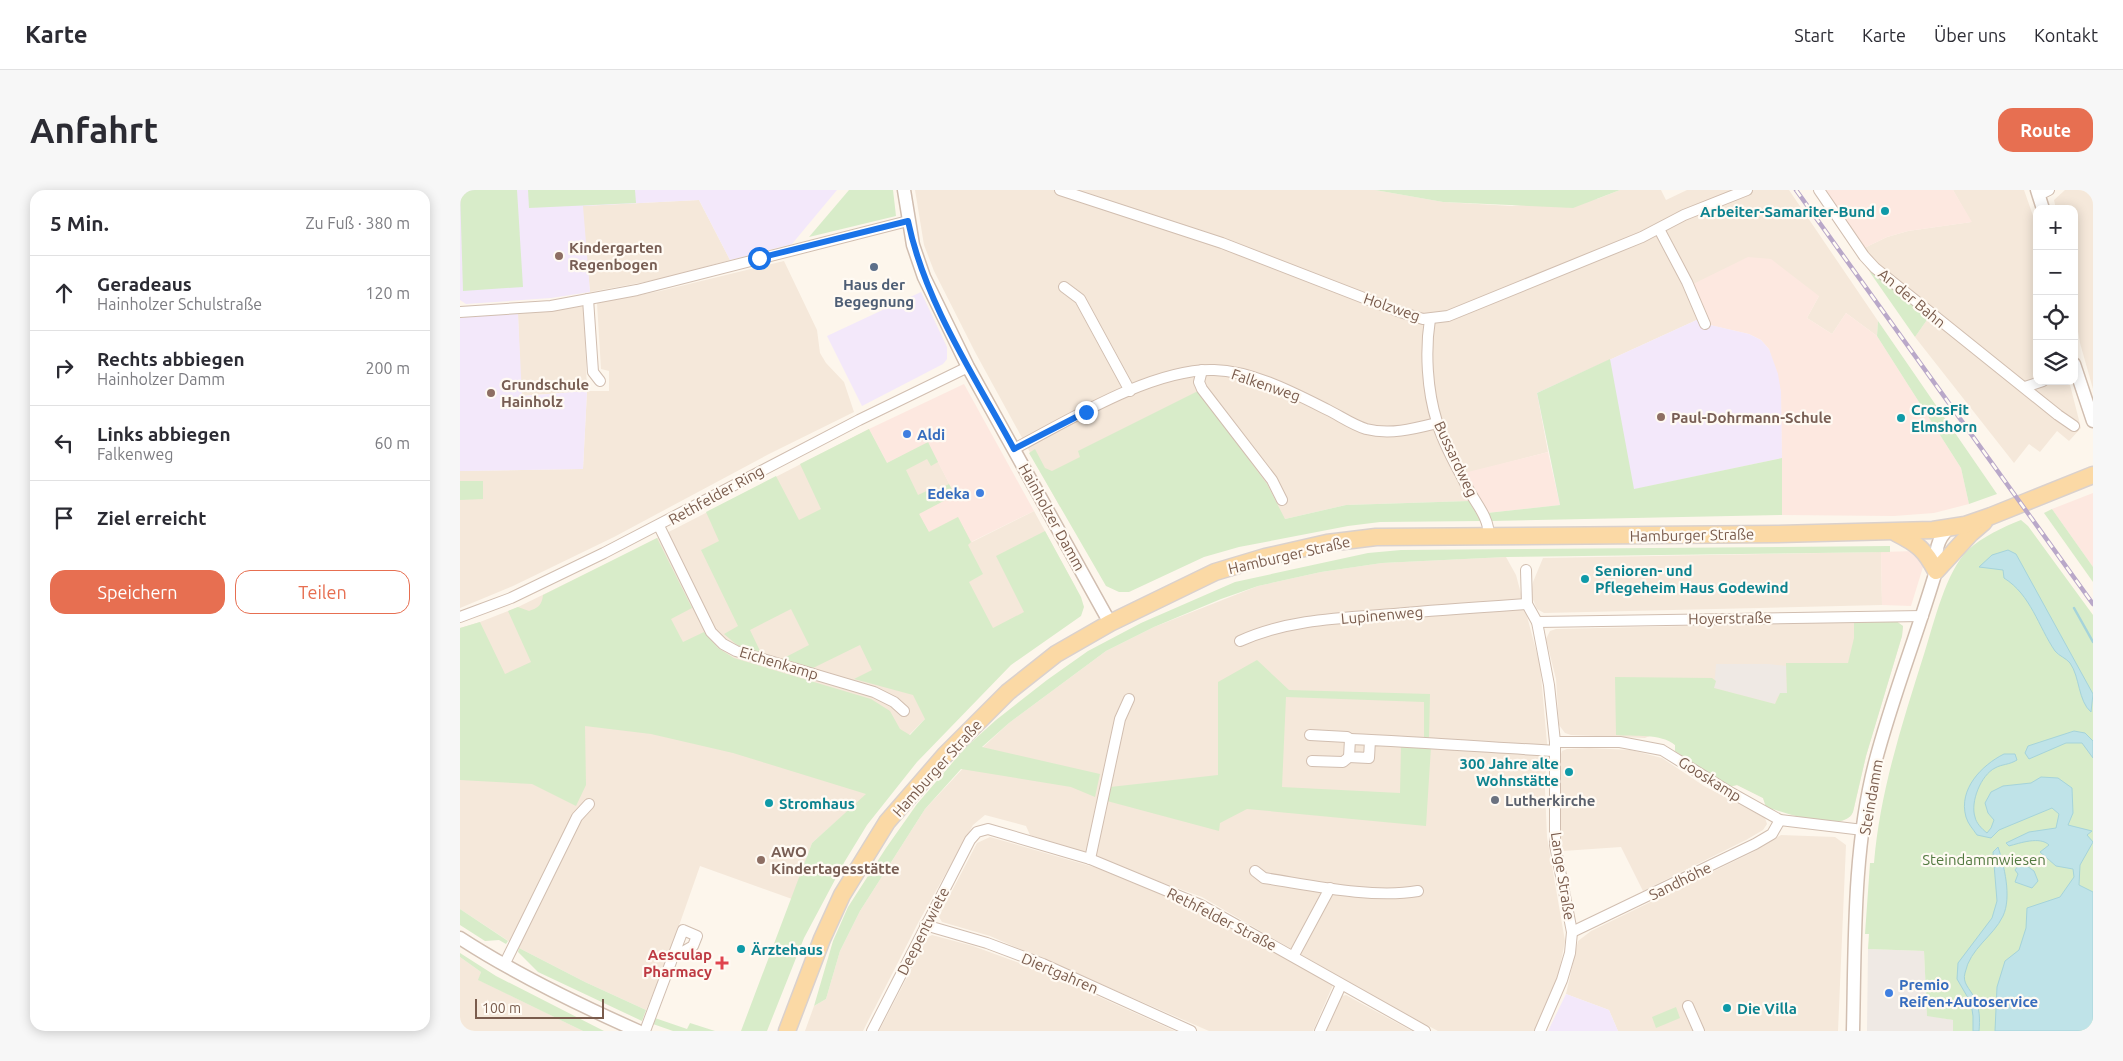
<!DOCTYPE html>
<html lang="de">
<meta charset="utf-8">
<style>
:root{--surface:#fff;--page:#f7f7f7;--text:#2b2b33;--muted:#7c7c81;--line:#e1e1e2;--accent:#e76f51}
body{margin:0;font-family:Ubuntu,sans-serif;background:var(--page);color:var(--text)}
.controls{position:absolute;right:15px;top:15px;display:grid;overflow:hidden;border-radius:10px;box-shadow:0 2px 12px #0003}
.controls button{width:45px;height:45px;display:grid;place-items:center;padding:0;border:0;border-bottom:1px solid var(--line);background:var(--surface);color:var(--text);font:25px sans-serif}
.scale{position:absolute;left:15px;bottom:12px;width:129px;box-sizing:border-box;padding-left:5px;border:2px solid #7a5c4d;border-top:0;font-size:14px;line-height:18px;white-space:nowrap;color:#7a5c4d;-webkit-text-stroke:4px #fffaf3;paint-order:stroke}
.stop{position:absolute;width:15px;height:15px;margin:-11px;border:4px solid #1a73e8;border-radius:50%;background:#fff}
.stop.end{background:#1a73e8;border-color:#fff;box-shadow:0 1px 5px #0008}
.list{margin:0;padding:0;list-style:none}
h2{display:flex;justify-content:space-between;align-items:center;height:65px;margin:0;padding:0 20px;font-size:21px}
h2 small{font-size:16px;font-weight:400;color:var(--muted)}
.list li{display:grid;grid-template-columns:32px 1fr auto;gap:15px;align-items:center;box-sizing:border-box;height:75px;padding:0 20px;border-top:1px solid var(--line)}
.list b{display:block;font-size:19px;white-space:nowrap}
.list p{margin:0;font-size:16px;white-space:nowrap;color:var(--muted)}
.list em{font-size:16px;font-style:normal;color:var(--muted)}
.actions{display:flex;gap:10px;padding:15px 20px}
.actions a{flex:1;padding:11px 0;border:1px solid var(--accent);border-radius:15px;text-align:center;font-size:18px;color:var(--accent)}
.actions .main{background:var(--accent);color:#fff}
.icon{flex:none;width:28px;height:28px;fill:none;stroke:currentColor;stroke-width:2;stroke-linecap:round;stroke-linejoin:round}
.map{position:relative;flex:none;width:1633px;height:841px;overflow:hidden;border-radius:15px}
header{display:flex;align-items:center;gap:30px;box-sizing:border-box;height:70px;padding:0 25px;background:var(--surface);border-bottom:1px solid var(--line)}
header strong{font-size:24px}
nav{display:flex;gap:28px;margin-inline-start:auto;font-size:18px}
.intro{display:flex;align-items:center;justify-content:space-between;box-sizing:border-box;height:120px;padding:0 30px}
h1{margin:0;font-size:35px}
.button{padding:12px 22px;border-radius:15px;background:var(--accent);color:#fff;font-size:18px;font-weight:700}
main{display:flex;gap:30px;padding:0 30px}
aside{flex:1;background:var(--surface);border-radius:15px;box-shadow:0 2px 12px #0003}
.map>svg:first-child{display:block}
</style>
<header>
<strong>Karte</strong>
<nav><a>Start</a><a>Karte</a><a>Über uns</a><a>Kontakt</a></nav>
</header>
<div class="intro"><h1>Anfahrt</h1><a class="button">Route</a></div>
<main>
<aside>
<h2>5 Min.<small>Zu Fuß · 380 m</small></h2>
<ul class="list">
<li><svg class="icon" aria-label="ahead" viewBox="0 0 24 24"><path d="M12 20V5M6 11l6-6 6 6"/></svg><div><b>Geradeaus</b><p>Hainholzer Schulstraße</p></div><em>120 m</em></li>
<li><svg class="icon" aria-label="right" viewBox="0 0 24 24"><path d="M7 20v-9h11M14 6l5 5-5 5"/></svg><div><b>Rechts abbiegen</b><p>Hainholzer Damm</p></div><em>200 m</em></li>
<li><svg class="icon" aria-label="left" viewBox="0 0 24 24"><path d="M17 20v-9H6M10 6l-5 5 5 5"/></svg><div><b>Links abbiegen</b><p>Falkenweg</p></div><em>60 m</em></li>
<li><svg class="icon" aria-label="arrive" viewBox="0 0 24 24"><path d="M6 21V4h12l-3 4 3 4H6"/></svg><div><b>Ziel erreicht</b></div></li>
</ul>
<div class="actions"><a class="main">Speichern</a><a>Teilen</a></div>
</aside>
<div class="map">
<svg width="1633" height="841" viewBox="0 0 1633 841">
<rect width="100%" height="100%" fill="#fdf6ec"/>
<g fill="#f5e8da">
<polygon points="455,0 915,0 983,12 1052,16 1137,9 1160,0 1201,0 1206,10 1227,0 1329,0 1418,131 1417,146 1386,123 1372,144 1347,128 1359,106 1241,128 1077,203 1088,262 997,286 1009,311 886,315 825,329 600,317 515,162 474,81 464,55"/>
<polygon points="1493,0 1564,0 1577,37 1577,191 1609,191 1621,238 1609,251 1597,241 1580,262 1569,254 1554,273 1455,147 1469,127 1409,81 1396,62 1427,47 1448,41 1511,32"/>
<polygon points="1605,0 1633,0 1633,199 1620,153 1614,118 1614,19 1596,19 1594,10"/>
<polygon points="239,10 270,70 201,89 130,102 122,16"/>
<polygon points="324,71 357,140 360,163 366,173 384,192 394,222 309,264 154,347 53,396 0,418 0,281 123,279 127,201 61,206 58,124 124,116 127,201 149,201 149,181 141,179 137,113 200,101"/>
<polygon points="409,239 427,273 468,252 495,305 512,352 574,321 616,398 479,515 449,545 407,604 352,653 332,709 240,676 203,781 186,820 125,792 59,758 0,719 0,438 20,432 58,417 160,367"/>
<polygon points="1421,362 1422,415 1084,423 1077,419 1071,405 1073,392 1083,368"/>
<polygon points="1046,367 1056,385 1080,475 1087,553 1085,599 1087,647 1105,751 1098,787 1074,841 978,841 916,808 742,707 570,645 566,636 525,625 513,635 458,733 403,841 345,841 354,816 366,809 380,761 400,721 465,619 522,558 549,533 646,461 694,437 798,396 861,382 922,373"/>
<polygon points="1436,431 1443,436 1442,446 1406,566 1393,622 1391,626 1382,631 1306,617 1303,608 1277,595 1269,597 1215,561 1215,555 1210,550 1192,545 1185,548 1111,545 1105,543 1099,535 1096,489 1086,449 1090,441 1096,439"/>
<polygon points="1129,558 1171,560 1202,568 1244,596 1305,628 1307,634 1303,640 1286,650 1183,701 1161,657 1103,661 1100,644 1100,567 1102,561 1107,559"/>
<polygon points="1321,645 1375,647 1386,655 1378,841 1158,841 1149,820 1106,804 1118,751 1131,741 1293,662"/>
<polygon points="530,647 637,678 739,719 873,795 853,841 749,841 530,746 482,732 479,727 482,720 517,653"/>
<polygon points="472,745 513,756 584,782 715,841 419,841 468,747"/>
<polygon points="0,767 21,782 19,790 123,841 0,841"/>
<polygon points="886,805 952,841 865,841 882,806"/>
</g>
<g fill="#fde8e0">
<polygon points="1354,0 1493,0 1512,32 1448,41 1427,47 1396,62"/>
<polygon points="1288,67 1311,69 1359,106 1347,128 1372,144 1386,123 1417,146 1501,278 1509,314 1474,323 1434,326 1322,325 1321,202 1309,159 1301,150 1289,144 1245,134 1229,96"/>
<polygon points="504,194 574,321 511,352 498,327 468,342 459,323 495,305 468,253 427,273 409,239"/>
<polygon points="1088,262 1100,315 1027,323 1004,283"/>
<polygon points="1633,303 1633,377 1592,319"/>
<polygon points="1456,361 1462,367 1463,377 1451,416 1422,415 1421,362"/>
</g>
<g fill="#efe9e4">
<polygon points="1256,474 1308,474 1326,476 1327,503 1317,507 1315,514 1254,498"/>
<polygon points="1408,759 1464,761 1467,825 1493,830 1493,841 1407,841"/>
</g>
<g fill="#f3e8fa">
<polygon points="0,0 377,0 332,54 270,70 239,10 123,16 130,102 91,108 6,114 0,110"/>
<polygon points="461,102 487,157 487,169 483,174 402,216 367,146"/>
<polygon points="58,124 62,206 127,201 123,279 0,281 0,126"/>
<polygon points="1241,128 1246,134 1289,144 1301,150 1309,159 1318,184 1321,202 1322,268 1100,315 1077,203"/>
<polygon points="1106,804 1149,820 1158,841 1088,841"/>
</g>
<g fill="#d8ecc9">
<polygon points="0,0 57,0 63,97 3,101"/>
<polygon points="68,0 175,0 176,13 69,18"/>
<polygon points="389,0 433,0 436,26 349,47"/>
<polygon points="915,0 1160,0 1113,18 983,12"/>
<polygon points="1409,81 1469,127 1455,147"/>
<polygon points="1418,131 1537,304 1509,314 1501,278 1417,146"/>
<polygon points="1150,169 1174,299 1322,268 1322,325 1031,331 1027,323 1100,315 1077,203"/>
<polygon points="738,201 807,294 825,329 886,315 1009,311 1021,331 920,332 888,336 779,357 744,367 669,402 659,402 646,396 569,263 575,259 585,278 592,281 620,267 618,261"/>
<path d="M409 239 427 273 468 252 478 272 471 276 467 269 446 280 458 305 475 297 477 300 489 294 495 305 459 324 469 342 498 327 511 352 508 355 523 384 509 392 533 438 564 422 536 366 585 341 621 407 624 417 621 426 551 475 457 572 407 635 385 671 344 748 307 841H281L352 653 406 604 273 563 191 544 125 536 126 595 116 616 72 594 0 590V438L20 432 45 484 71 472 48 421 58 417 69 421C78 418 82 415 83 405L197 348 232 418 211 429 223 452 244 442 258 458 274 468 411 509 430 521 440 539 450 545 465 529 453 505 394 489 412 480 400 455 353 478 322 469 349 455 331 419 290 440 301 463 277 455 264 444 278 436 241 360 259 351 246 322 316 286 339 330 361 319 340 274Z"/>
<polygon points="0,291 23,291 23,309 0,310"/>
<polygon points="1592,319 1633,377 1633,392 1584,323"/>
<path d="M1561 330 1568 336 1633 425V841H1493V830L1467 826 1464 761 1408 759 1409 744H1405L1410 673H1414C1420 600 1443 531 1465 461 1474 433 1486 381 1508 360 1522 347 1543 337 1561 330Z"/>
<polygon points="1430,356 1430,362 1046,367 922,373 861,382 798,396 761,409 694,437 646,461 549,533 522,557 640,584 635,607 611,597 501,579 465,619 400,721 380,761 366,809 354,816 373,751 388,717 426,658 457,614 505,558 536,530 587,490 628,461 681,433 775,392 908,363 941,360"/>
<path d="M1436 431 1443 436 1442 446 1406 566 1393 622C1383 645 1323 622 1306 617L1303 608 1277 595 1269 597 1215 561V555C1201 543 1174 547 1156 545L1155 487 1252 488 1256 491 1254 498 1315 514 1320 503H1327L1326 473H1388L1394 448V432Z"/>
<polygon points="797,470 829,500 970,504 969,548 964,548 964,512 826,507 822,597 940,603 941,555 971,557 966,636 787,619 760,633 759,641 647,611 650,597 758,585 758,492"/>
<polygon points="0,719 48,751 46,754 39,750 25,751 0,735"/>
<polygon points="59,758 125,792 186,820 182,831 78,782 58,762"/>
<polygon points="0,763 36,786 144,841 123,841 18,790 21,782 0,767"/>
<polygon points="1216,817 1220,828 1196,838 1192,827"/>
<polygon points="195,828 227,839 230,833 255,841 213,841 193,834"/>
</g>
<g fill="#bfe3e8" stroke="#a5d3da">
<path d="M1548 360 1556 364 1633 504 1631 522C1618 511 1620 487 1610 473 1606 468 1599 466 1595 461 1578 436 1571 405 1544 388L1543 380 1519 377 1532 365Z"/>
<polygon points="1614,541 1625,543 1633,551 1633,568 1622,553 1606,553 1569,569 1565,563 1568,556"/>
<path d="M1544 564H1555L1557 570C1549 575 1542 574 1535 578 1521 585 1510 612 1515 627 1516 633 1522 639 1527 643L1531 638 1534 630 1528 623 1525 613 1531 602 1543 596 1571 593 1581 587 1598 588 1612 598 1613 623 1608 635 1632 641 1627 645 1633 652 1620 675 1619 695 1633 702V841H1535L1537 797 1545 771 1559 760 1566 738 1567 718 1600 707 1614 687 1613 679 1596 676 1580 662 1589 655C1580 646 1560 653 1549 656L1546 653 1569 642 1596 638 1599 624 1592 618 1539 640 1531 648 1517 645C1513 639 1508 634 1506 627 1498 599 1522 575 1544 564Z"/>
<path d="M1538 657C1544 675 1552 707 1543 726 1533 747 1510 758 1505 783 1502 793 1510 799 1514 807 1520 817 1520 830 1519 841H1513V826L1511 813 1497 789 1498 773 1532 728 1537 711 1533 662Z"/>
<polygon points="1561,672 1574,681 1578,691 1572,698 1555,692 1558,684 1555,680"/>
</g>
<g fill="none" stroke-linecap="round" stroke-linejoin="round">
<polyline stroke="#a5d3da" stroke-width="2.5" points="1614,418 1633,452"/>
<defs>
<g id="minor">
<polyline points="600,0 762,53 940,122 963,129 988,126 1182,47 1224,25 1287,0"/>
<polyline points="1359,0 1404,66 1415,78 1598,225 1614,236"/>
<polyline points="1579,5 1589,0"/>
<polyline points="1199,39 1227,92 1245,134"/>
<polyline points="604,97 620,109 670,201"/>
<polyline points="128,109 133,182 140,191"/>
<polyline points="0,122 91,116 177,100 448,31"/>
<path d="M970 129C965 161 967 200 977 232 983 254 996 275 1006 295 1015 313 1029 326 1029 347"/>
<polyline points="742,180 739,192 742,199 812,290 822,310"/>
<polyline points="1565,197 1583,191"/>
<path d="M554 259C609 230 693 178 754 180 793 181 834 203 868 220 880 226 893 235 906 239 930 245 953 239 977 233"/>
<polyline points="199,336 251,442 263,454 276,461 414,502 434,512 444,521"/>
<polyline points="1066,380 1067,414 1077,432 1089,495 1095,552 1095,655 1112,742 1110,763 1102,790 1080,841"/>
<polyline points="0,427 51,408 144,363 399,230 508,177"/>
<polyline points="1077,432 1463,426"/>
<path d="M780 451C828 429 882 428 934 424 978 420 1023 417 1067 414"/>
<polyline points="850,545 887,547 890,549"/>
<path d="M910 550 909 568 889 567 890 549C958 552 1027 557 1095 561"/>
<polyline points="1095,552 1160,552 1202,560 1268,601 1320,630 1403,640"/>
<polyline points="852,571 883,572 889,567"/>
<polyline points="630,669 660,529 669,509"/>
<path d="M795 681 804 688C850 695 912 709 958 701"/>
<polyline points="465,735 527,753 583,774 731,841"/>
<polyline points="1112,742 1295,654 1312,644 1320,630"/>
<polyline points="834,765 870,698"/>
<polyline points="44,775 117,627 129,614"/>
<polyline points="1228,816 1239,841"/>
<polyline points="185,841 223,740 237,746 233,756 214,767"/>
<polyline points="412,841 510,650 517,642 528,639 630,669 741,715 965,841"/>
<polyline points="860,841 881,795"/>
</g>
<g id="tertiary">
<polyline points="444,0 453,55 464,87 508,177 650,433"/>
<polyline points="1577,0 1583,19"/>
<polyline points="1614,174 1633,231"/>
<path d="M0 748C57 785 117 814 178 841"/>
<path d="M1393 841C1395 753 1393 659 1415 573 1432 508 1457 445 1476 381 1476 363 1475 351 1489 338"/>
</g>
<g id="primary">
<path d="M1436 343C1458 354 1465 360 1476 381L1510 344 1524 332"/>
<polyline points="327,841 362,749 382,705 427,632 485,565 548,502 596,464 650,433 755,382 805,367 867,353 916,347 1317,344 1473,340 1505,335 1531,326 1633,285"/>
</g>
</defs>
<use href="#minor" stroke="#d1beb0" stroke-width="12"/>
<use href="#tertiary" stroke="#d1beb0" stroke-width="15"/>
<use href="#primary" stroke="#dad1cd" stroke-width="19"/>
<use href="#minor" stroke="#fff" stroke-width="10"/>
<use href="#tertiary" stroke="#fff" stroke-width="12"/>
<use href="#primary" stroke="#fbd9a5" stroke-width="16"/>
<defs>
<polyline id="rail" points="1336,0 1633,414"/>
</defs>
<use href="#rail" stroke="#b9a8c9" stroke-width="4.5"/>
<use href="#rail" stroke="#fffaf3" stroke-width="2.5" stroke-dasharray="8" stroke-linecap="butt"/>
</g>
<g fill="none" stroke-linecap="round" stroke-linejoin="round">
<path stroke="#1a73e8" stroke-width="6" d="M299 68 448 31C465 113 515 187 554 259L626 222"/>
</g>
<g fill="#0f9aa8" stroke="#fffaf3" stroke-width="2">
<circle cx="1425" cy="21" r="5"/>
<circle cx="1441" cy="228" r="5"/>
<circle cx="1125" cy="389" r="5"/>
<circle cx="1109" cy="582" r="5"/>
<circle cx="309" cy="613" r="5"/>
<circle cx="281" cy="759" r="5"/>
<circle cx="1267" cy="818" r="5"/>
</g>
<g fill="#8d6e63" stroke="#fffaf3" stroke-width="2">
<circle cx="99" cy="66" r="5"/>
<circle cx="31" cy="203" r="5"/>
<circle cx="1201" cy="227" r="5"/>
<circle cx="301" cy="670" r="5"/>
</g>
<circle fill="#5c6f8a" stroke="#fffaf3" stroke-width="2" cx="414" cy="77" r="5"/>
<g fill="#3f7fe0" stroke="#fffaf3" stroke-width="2">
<circle cx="447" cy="244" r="5"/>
<circle cx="520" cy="303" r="5"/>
<circle cx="1429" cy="803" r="5"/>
</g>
<circle fill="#6b7280" stroke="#fffaf3" stroke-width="2" cx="1035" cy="610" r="5"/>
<path fill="#e0444e" stroke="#fffaf3" stroke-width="2" d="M259.5 765.5h5v5h5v5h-5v5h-5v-5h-5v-5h5z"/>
<g text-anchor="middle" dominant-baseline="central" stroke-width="4.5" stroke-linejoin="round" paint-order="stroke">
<g font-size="15" font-weight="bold" fill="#0d838f" stroke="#fffaf3" text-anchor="start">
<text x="1415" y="21" text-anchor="end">Arbeiter-Samariter-Bund</text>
<text x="1451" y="219">CrossFit<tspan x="1451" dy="17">Elmshorn</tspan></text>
<text x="1135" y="380">Senioren- und<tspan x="1135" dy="17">Pflegeheim Haus Godewind</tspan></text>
<text x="1099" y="573" text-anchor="end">300 Jahre alte<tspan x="1099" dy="17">Wohnstätte</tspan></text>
<text x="319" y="613">Stromhaus</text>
<text x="291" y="759">Ärztehaus</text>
<text x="1277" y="818">Die Villa</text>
</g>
<g font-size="15" font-weight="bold" fill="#785e54" stroke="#fffaf3" text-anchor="start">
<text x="109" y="57">Kindergarten<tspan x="109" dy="17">Regenbogen</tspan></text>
<text x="41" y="194">Grundschule<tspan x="41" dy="17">Hainholz</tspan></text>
<text x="1211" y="227">Paul-Dohrmann-Schule</text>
<text x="311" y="661">AWO<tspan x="311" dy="17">Kindertagesstätte</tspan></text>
</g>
<g font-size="15" font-weight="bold" fill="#4e5e75" stroke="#fffaf3">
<text x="414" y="94">Haus der<tspan x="414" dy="17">Begegnung</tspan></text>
</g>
<g font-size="15" fill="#7a5c4d" stroke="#fffaf3">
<text transform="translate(1452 108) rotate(40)">An der Bahn</text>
<text transform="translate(932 117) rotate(19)">Holzweg</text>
<text transform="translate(806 195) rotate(19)">Falkenweg</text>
<text transform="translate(996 269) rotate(65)">Bussardweg</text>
<text transform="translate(256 305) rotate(-29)">Rethfelder Ring</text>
<text transform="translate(592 327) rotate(61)">Hainholzer Damm</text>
<text transform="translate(1232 345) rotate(-1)">Hamburger Straße</text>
<text transform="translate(829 365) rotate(-13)">Hamburger Straße</text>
<text transform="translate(922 425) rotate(-5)">Lupinenweg</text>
<text transform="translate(1270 428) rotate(-1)">Hoyerstraße</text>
<text transform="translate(319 473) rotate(17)">Eichenkamp</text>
<text transform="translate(477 578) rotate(-48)">Hamburger Straße</text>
<text transform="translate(1250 589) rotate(32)">Gooskamp</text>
<text transform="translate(1411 607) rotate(-80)">Steindamm</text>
<text transform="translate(1103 686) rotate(81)">Lange Straße</text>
<text transform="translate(1220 691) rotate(-26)">Sandhöhe</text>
<text transform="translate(762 729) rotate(27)">Rethfelder Straße</text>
<text transform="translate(463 741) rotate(-63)">Deepentwiete</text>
<text transform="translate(600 783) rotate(23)">Diertgahren</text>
</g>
<g font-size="15" font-weight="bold" fill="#366cbe" stroke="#fffaf3" text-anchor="start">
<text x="457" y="244">Aldi</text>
<text x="510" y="303" text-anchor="end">Edeka</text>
<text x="1439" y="794">Premio<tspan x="1439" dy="17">Reifen+Autoservice</tspan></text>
</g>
<g font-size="15" font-weight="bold" fill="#5b616d" stroke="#fffaf3" text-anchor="start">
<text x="1045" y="610">Lutherkirche</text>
</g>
<g font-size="15" fill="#537a41" stroke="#fffaf3">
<text x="1524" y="669">Steindammwiesen</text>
</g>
<g font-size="15" font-weight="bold" fill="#be3a42" stroke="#fffaf3" text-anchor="end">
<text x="252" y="764">Aesculap<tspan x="252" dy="17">Pharmacy</tspan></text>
</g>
</g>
</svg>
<div class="controls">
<button>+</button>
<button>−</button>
<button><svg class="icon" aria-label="locate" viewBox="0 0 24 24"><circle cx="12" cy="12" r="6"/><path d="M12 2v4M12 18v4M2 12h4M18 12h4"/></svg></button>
<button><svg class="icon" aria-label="layers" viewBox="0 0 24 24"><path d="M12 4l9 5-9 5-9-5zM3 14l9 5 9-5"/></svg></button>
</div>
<div class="scale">100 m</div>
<div class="stop" style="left:299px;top:68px"></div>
<div class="stop end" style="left:626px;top:222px"></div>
</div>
</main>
